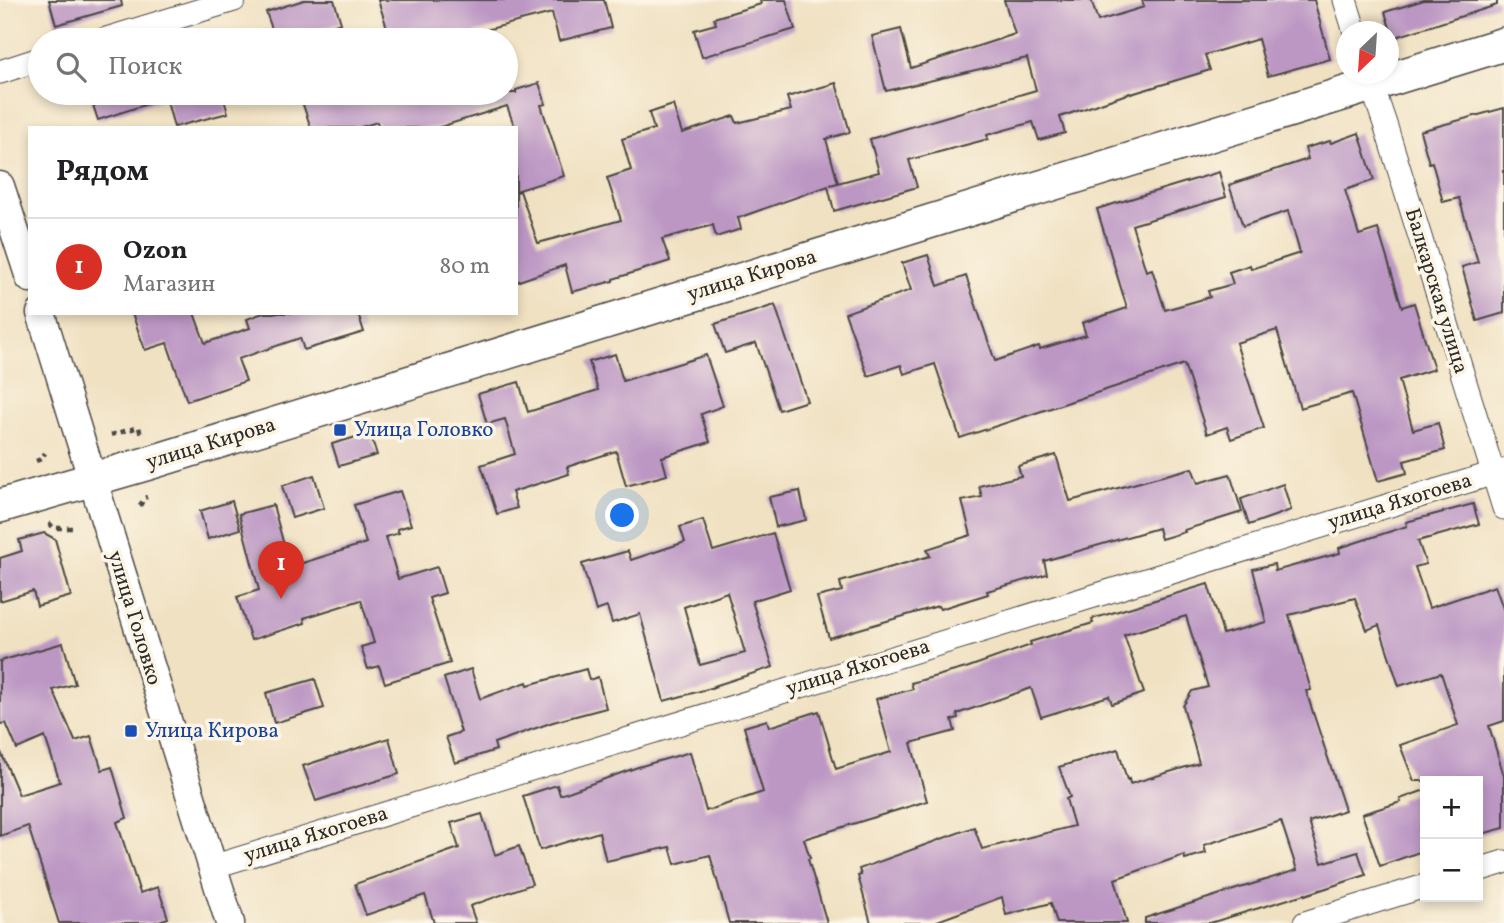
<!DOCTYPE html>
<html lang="ru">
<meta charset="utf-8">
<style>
:root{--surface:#fff;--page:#f6f6f6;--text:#202124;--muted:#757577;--line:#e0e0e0;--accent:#d93025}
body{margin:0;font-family:Vollkorn,serif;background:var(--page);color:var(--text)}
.controls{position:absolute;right:21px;bottom:21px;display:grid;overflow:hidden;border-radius:0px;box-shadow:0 4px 10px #0003}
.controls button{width:63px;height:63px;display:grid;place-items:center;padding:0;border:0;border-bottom:2px solid var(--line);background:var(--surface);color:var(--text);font:35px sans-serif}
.compass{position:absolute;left:1336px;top:21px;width:63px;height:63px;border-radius:50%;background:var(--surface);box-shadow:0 4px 10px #0003;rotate:205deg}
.you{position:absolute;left:623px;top:516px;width:24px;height:24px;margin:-18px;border:5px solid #fff;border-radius:50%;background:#1a73e8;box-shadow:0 0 0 10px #1a73e833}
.badge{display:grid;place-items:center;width:46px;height:46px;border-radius:50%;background:var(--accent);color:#fff;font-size:23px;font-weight:700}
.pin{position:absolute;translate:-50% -58px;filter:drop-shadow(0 2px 4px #0008)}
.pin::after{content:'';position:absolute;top:37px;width:24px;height:21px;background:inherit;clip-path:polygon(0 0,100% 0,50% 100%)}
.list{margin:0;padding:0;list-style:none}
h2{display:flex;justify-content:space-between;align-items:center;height:91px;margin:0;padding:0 28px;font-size:30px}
h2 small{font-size:23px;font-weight:400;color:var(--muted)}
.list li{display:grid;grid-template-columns:46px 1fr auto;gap:21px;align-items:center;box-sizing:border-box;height:98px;padding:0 28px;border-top:2px solid var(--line)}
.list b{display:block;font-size:26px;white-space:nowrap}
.list p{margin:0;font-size:23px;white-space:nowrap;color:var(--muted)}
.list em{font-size:23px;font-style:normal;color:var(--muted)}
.icon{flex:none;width:38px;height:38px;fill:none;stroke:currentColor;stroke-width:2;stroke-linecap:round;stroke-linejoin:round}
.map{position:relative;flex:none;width:1504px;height:923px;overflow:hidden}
.search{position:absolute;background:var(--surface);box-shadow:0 4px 10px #0003;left:28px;top:28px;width:490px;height:77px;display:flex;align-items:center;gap:18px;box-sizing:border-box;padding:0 24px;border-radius:38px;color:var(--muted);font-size:26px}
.panel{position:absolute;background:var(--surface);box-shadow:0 4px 10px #0003;left:28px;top:126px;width:490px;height:189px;border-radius:0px}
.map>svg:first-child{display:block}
</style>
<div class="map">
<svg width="1504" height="923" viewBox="0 0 1504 923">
<rect width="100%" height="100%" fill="#fcf5e5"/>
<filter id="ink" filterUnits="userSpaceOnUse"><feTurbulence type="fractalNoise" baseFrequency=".0143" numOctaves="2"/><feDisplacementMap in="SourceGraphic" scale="14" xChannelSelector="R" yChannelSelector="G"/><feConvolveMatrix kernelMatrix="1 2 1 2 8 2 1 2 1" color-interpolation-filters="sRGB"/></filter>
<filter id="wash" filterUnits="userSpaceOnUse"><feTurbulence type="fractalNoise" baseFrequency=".00686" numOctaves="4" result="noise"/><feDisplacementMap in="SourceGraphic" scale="28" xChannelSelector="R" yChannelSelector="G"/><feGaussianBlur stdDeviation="1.57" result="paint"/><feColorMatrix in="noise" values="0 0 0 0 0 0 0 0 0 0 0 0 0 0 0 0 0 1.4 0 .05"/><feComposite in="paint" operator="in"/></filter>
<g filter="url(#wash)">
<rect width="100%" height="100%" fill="#f0e1c2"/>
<g id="blocks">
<g fill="#bc97c4" fill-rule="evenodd">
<polygon points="49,0 121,0 122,6 56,25"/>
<polygon points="304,0 334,0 341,23 286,40 276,40 266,12"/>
<polygon points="378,0 604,0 611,28 559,41 552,13 474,33 483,40 391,40"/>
<polygon points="760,0 786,0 795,29 702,57 694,30 716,24 714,18 761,4"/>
<polygon points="1004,0 1091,0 1098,21 1144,7 1142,0 1314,0 1330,59 1268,76 1258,39 1205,55 1210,70 1131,94 1130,93 1060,117 1065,133 1039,140 1033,122 987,135 988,139 909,160 917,187 834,211 828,186 738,218 741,229 716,237 713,225 662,239 670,261 613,279 613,281 572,292 565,265 516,282 516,192 520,191 538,243 621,220 607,178 631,170 622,139 654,129 649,113 673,105 682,133 734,116 737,123 791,110 787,97 836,83 850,132 826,139 838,183 830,185 879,172 870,139 1036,90 1027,58 886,91 872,36 901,29 911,68 1015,34"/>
<polygon points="1424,0 1497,0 1497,5 1393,38 1385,12"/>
<polygon points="539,83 546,104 541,105 564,176 516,191 516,128 515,128 507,106 437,128 379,128 377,122 358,128 311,128 299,93 516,93 516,90"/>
<polygon points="89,93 222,93 228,113 174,127 166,98 98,120"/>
<polygon points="1504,108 1504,313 1477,321 1462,267 1478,262 1459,198 1443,202 1432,162 1429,163 1420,131"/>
<polygon points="1359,133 1374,180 1345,190 1359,235 1378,229 1402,307 1414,303 1434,369 1399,380 1413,430 1438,423 1445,450 1404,461 1407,473 1378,481 1352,393 1300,408 1277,330 1236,343 1264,428 1231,439 1227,427 1207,434 1184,364 960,438 935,364 904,374 901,365 868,376 845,313 911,290 902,263 928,255 938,286 966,276 995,361 1039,346 1040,349 1086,335 1082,323 1127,308 1097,209 1219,172 1226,197 1132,225 1146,271 1152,269 1165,310 1210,297 1208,291 1233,284 1229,272 1250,265 1251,269 1300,253 1288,211 1243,226 1229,185 1308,159 1305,148 1330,141 1331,143"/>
<polygon points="775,305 807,401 779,410 756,343 725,353 715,324"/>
<polygon points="132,313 194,313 205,343 250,328 247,319 263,313 358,313 364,332 304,350 300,338 238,359 246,381 187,401 167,343 145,350"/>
<polygon points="615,354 623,381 706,355 723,406 701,414 710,442 662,457 667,475 626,486 616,451 567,467 569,474 512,492 517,508 497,514 481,465 515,454 505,419 487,424 478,394 519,382 528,412 598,390 589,362"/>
<polygon points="370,433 377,455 339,466 332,444"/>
<polygon points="1056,455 1070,501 1192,468 1198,483 1230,474 1242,512 1184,530 1185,532 1161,539 1158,528 1044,561 1047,574 987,591 988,594 940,609 938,606 829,638 817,597 842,591 840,582 930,556 927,549 971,535 962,501 982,497 979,486 1021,476 1018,466"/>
<polygon points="314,475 324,508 292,518 282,486"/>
<polygon points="1283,484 1291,510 1249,525 1241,499"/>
<polygon points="400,491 411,525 397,529 399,533 386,537 398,579 437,567 445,593 429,598 450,663 385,683 379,666 368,669 361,647 374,643 361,600 304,618 305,623 251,640 237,597 259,590 239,514 273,505 290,567 366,543 354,505"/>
<polygon points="800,491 806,520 776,527 769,497"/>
<polygon points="232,501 240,529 208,539 200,511"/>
<polygon points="1473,504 1479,524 1418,541 1426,564 1415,567 1429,608 1495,586 1504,611 1504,721 1489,726 1504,776 1504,828 1478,835 1478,781 1414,781 1400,745 1458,725 1441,673 1399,686 1379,625 1367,630 1355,598 1289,615 1311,690 1306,691 1345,810 1309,822 1322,863 1358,852 1366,875 1305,895 1305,894 1210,923 1145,923 1145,918 1297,870 1281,821 1204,845 1206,853 1185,859 1184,855 1115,879 1127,923 1057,923 1051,903 1006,915 1002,897 932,923 871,923 858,876 861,875 859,869 974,827 982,849 1074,826 1066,799 1070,797 1059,767 1118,749 1127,780 1129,779 1130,784 1199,763 1183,706 1192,691 1208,687 1186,616 1124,635 1144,693 1112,704 1109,696 1041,717 1031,688 957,714 958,718 952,720 955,731 911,743 927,801 804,839 810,858 808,859 827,923 729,923 710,855 675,864 670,847 606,861 599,832 540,850 523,796 557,785 560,795 638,767 690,752 706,811 763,792 744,727 767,720 769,727 819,711 836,769 891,752 876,699 913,689 911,683 966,668 1031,645 1030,642 1093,623 1092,619 1208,584 1223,634 1266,622 1253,569 1274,564 1275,571 1340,553 1339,548 1407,526 1406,522"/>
<path d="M703 520 713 551 773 533 790 589 752 601 773 667 714 686 715 687 664 701 640 614 612 623 607 607 596 611 582 564 628 551 631 560 685 542 680 527ZM727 592 745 653 700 665 684 607Z"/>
<polygon points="44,533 55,539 71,596 37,606 33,591 0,601 0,558 22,551 19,540"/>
<polygon points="63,643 75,684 53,690 75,741 91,736 102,770 112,767 127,818 117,822 140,893 158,887 168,918 153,923 59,923 28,826 0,836 0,750 19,795 60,782 45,737 17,749 6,723 0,724 0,661"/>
<polygon points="471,669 480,699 527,682 528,685 586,669 589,680 598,677 606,708 553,722 494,743 496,750 455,763 446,737 461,732 444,678"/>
<polygon points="315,679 324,708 274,723 266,693"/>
<polygon points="389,738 399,774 343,791 343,792 316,801 303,766"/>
<polygon points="1425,790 1425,850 1380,866 1362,814 1401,802 1400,799"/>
<polygon points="482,814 495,855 519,846 532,884 470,906 476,923 434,923 425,895 366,915 355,884 459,848 451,823"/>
</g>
</g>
</g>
<g filter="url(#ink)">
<use href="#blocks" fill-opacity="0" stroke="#494642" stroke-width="2"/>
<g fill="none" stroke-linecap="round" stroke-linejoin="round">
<defs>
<g id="minor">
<polyline points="1345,0 1355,32"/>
<polyline points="103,40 234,0"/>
<polyline points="0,72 40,59"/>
<polyline points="1368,74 1385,124 1504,508"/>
<polyline points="212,867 1504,470"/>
<polyline points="1478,870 1504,862"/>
<polyline points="1305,923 1425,886"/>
</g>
<g id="tertiary">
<polyline points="0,186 30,278"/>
<polyline points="41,313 230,923"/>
</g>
<polyline id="secondary" points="0,506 149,463 1504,44"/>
</defs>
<use href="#minor" stroke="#494642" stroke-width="25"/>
<use href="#tertiary" stroke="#494642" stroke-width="31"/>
<use href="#secondary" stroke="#494642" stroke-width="36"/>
<g stroke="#494642" stroke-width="4.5" stroke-dasharray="5 5" stroke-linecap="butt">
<polyline points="111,435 139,427 141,436"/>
<polyline points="36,461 41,459 45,453"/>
<polyline points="140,506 144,498 147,497"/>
<polyline points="49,523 54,528 74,528"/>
</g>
<use href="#minor" stroke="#fff" stroke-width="23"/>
<use href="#tertiary" stroke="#fff" stroke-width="28"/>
<use href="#secondary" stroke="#fff" stroke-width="33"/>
</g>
</g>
<g fill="#1a4fb4" stroke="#fcf5e5" stroke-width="2.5">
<rect x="333" y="423" width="14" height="14" rx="3.5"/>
<rect x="124" y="724" width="14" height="14" rx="3.5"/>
</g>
<g text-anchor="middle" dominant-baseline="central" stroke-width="7" stroke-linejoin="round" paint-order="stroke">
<g font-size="21" fill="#2b2b2b" stroke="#fcf5e5">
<text transform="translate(752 276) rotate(-17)">улица Кирова</text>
<text transform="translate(1436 291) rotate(73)">Балкарская улица</text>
<text transform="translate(211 444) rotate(-17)">улица Кирова</text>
<text transform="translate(1400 502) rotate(-17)">улица Яхогоева</text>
<text transform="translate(134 618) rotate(73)">улица Головко</text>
<text transform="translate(858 668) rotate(-17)">улица Яхогоева</text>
<text transform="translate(316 835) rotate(-17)">улица Яхогоева</text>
</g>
<g font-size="21" fill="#164399" stroke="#fcf5e5" text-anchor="start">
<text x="354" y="430">Улица Головко</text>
<text x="145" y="731">Улица Кирова</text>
</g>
</g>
</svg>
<div class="controls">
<button>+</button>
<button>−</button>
</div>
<svg class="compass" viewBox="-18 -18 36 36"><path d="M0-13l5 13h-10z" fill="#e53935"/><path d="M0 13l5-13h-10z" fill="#757577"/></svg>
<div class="you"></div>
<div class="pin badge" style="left:281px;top:599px">1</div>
<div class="search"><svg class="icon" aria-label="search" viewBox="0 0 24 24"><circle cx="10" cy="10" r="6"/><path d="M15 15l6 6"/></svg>Поиск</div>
<section class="panel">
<h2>Рядом<small></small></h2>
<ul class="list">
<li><span class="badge">1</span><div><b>Ozon</b><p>Магазин</p></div><em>80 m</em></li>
</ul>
</section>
</div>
